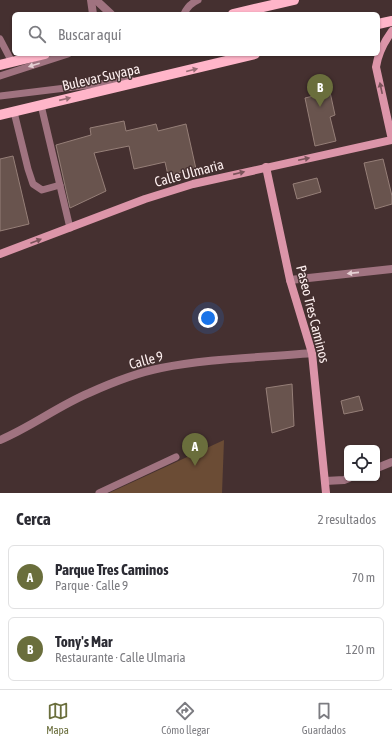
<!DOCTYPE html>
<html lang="es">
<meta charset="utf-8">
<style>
:root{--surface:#fff;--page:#f2f2f3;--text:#2b2b33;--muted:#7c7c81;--line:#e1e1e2;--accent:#6a6e3c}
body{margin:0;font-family:"Asap Condensed",sans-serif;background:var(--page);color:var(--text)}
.controls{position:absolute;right:12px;bottom:12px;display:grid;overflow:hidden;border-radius:6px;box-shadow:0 1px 3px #0004}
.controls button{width:36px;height:36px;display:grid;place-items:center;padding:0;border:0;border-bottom:1px solid var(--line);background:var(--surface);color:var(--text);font:20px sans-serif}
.you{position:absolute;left:208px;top:318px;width:14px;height:14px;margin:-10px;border:3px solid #fff;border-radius:50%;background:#1a73e8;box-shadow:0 0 0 6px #1a73e833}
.badge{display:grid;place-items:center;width:26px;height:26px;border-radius:50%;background:var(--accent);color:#fff;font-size:13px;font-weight:700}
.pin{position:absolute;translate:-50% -33px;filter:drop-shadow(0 1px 2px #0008)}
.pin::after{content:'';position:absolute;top:21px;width:14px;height:12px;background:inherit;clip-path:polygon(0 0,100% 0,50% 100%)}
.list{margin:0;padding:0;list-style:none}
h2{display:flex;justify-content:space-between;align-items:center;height:52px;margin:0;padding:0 16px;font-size:17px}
h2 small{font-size:13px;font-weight:400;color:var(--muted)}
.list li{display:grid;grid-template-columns:26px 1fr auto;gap:12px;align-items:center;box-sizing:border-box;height:64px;margin:0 8px 8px;padding:0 8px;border:1px solid var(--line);border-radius:6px}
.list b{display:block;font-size:15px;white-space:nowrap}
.list p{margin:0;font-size:13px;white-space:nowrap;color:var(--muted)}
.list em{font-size:13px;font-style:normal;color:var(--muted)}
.icon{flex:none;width:22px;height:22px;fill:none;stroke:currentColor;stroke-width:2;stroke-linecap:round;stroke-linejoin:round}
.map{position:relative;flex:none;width:392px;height:493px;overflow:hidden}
.search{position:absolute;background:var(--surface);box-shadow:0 1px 3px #0004;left:12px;right:12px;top:12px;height:44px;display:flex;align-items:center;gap:10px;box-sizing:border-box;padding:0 14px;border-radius:6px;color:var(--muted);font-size:15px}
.sheet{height:196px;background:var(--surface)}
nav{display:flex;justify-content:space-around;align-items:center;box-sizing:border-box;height:56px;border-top:1px solid var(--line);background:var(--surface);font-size:11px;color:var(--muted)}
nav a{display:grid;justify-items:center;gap:2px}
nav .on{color:var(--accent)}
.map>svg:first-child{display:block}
</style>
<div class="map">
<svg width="392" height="493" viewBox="0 0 392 493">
<rect width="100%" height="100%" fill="#453030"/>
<polygon fill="#6b4c35" points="224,440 222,493 109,493"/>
<g fill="#69544e" stroke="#967f78">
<polygon points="330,92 335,115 330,117 336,141 315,146 305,98"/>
<polygon points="124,121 126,131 156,124 158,131 186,124 196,169 168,175 165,162 134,169 129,146 94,153 106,191 70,208 56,145 91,135 90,128"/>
<polygon points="13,156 29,224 0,231 0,159"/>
<polygon points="383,159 392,196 392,204 375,209 364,163"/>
<polygon points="317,178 321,192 297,199 293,184"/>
<polygon points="292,384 294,426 272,433 266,388"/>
<polygon points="359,396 363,410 344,414 341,401"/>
</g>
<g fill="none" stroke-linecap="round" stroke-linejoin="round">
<g stroke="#a07380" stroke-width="7">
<path d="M184 14C187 7 191 3 198 0"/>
<polyline points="0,39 12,62"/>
<polyline points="0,76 68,54"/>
<polyline points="0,96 131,80"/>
<polyline points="41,105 70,228"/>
<polyline points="14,112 28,169 33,184 42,190 60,185"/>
<polyline points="99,493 176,457"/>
</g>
<g stroke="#a07380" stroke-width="8">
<polyline points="91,0 93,14"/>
<polyline points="96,0 111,14"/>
<polyline points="290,280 392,269"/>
<path d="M0 440C31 427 58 406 89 393 111 383 136 373 161 368 210 358 261 358 312 353"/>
<polyline points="377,468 392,462"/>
<polyline points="325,481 344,480 349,478"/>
</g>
<g stroke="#dc95a9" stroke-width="8">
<polyline points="266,167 290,280 312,353 326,493"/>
<path d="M0 254 145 199 193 184 392 140 376 67C378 53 384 42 392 31"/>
</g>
<g stroke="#ffb5c9" stroke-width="10">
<polyline points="233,14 294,0"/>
<polyline points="378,24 392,21"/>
<polyline points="0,65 45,54"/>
<polyline points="0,115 255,54"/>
</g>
</g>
<defs><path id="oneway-solid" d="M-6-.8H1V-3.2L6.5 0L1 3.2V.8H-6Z"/></defs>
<g fill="#e6d1d4">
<use href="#oneway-solid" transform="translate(34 65) rotate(162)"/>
<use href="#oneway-solid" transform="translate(353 273) rotate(174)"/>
</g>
<g fill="#996c75">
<use href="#oneway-solid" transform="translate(192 70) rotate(-14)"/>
<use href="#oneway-solid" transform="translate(65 99) rotate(-13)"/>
</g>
<g fill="#7a535a">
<use href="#oneway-solid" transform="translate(381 88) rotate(-102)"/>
<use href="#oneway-solid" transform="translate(304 159) rotate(-12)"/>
<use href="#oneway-solid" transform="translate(239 173) rotate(-13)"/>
<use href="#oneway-solid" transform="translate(36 241) rotate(-21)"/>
</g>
<g text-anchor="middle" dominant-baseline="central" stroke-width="3" stroke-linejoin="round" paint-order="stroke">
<g font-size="14" fill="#fef0f0" stroke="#453030">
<text transform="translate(101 77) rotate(-13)">Bulevar Suyapa</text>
<text transform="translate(189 173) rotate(-15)">Calle Ulmaria</text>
<text transform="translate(313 314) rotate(76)">Paseo Tres Caminos</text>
<text transform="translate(146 360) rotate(-15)">Calle 9</text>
</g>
</g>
</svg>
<div class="controls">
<button><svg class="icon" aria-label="locate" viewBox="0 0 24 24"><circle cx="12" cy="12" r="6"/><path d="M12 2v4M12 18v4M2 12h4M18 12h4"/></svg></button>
</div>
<div class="you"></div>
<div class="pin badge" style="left:195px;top:466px">A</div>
<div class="pin badge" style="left:320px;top:107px">B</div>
<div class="search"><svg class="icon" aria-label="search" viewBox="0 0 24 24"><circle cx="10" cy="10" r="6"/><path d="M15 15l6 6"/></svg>Buscar aquí</div>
</div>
<section class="sheet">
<h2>Cerca<small>2 resultados</small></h2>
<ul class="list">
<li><span class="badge">A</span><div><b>Parque Tres Caminos</b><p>Parque · Calle 9</p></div><em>70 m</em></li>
<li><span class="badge">B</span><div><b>Tony's Mar</b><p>Restaurante · Calle Ulmaria</p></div><em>120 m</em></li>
</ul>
</section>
<nav>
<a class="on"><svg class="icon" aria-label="map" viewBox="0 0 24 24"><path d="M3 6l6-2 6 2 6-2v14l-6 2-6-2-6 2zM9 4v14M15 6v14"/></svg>Mapa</a>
<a><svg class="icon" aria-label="directions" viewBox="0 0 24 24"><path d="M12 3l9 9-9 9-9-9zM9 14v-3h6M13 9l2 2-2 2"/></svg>Cómo llegar</a>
<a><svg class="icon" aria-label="saved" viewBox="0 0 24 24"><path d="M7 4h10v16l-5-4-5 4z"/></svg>Guardados</a>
</nav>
